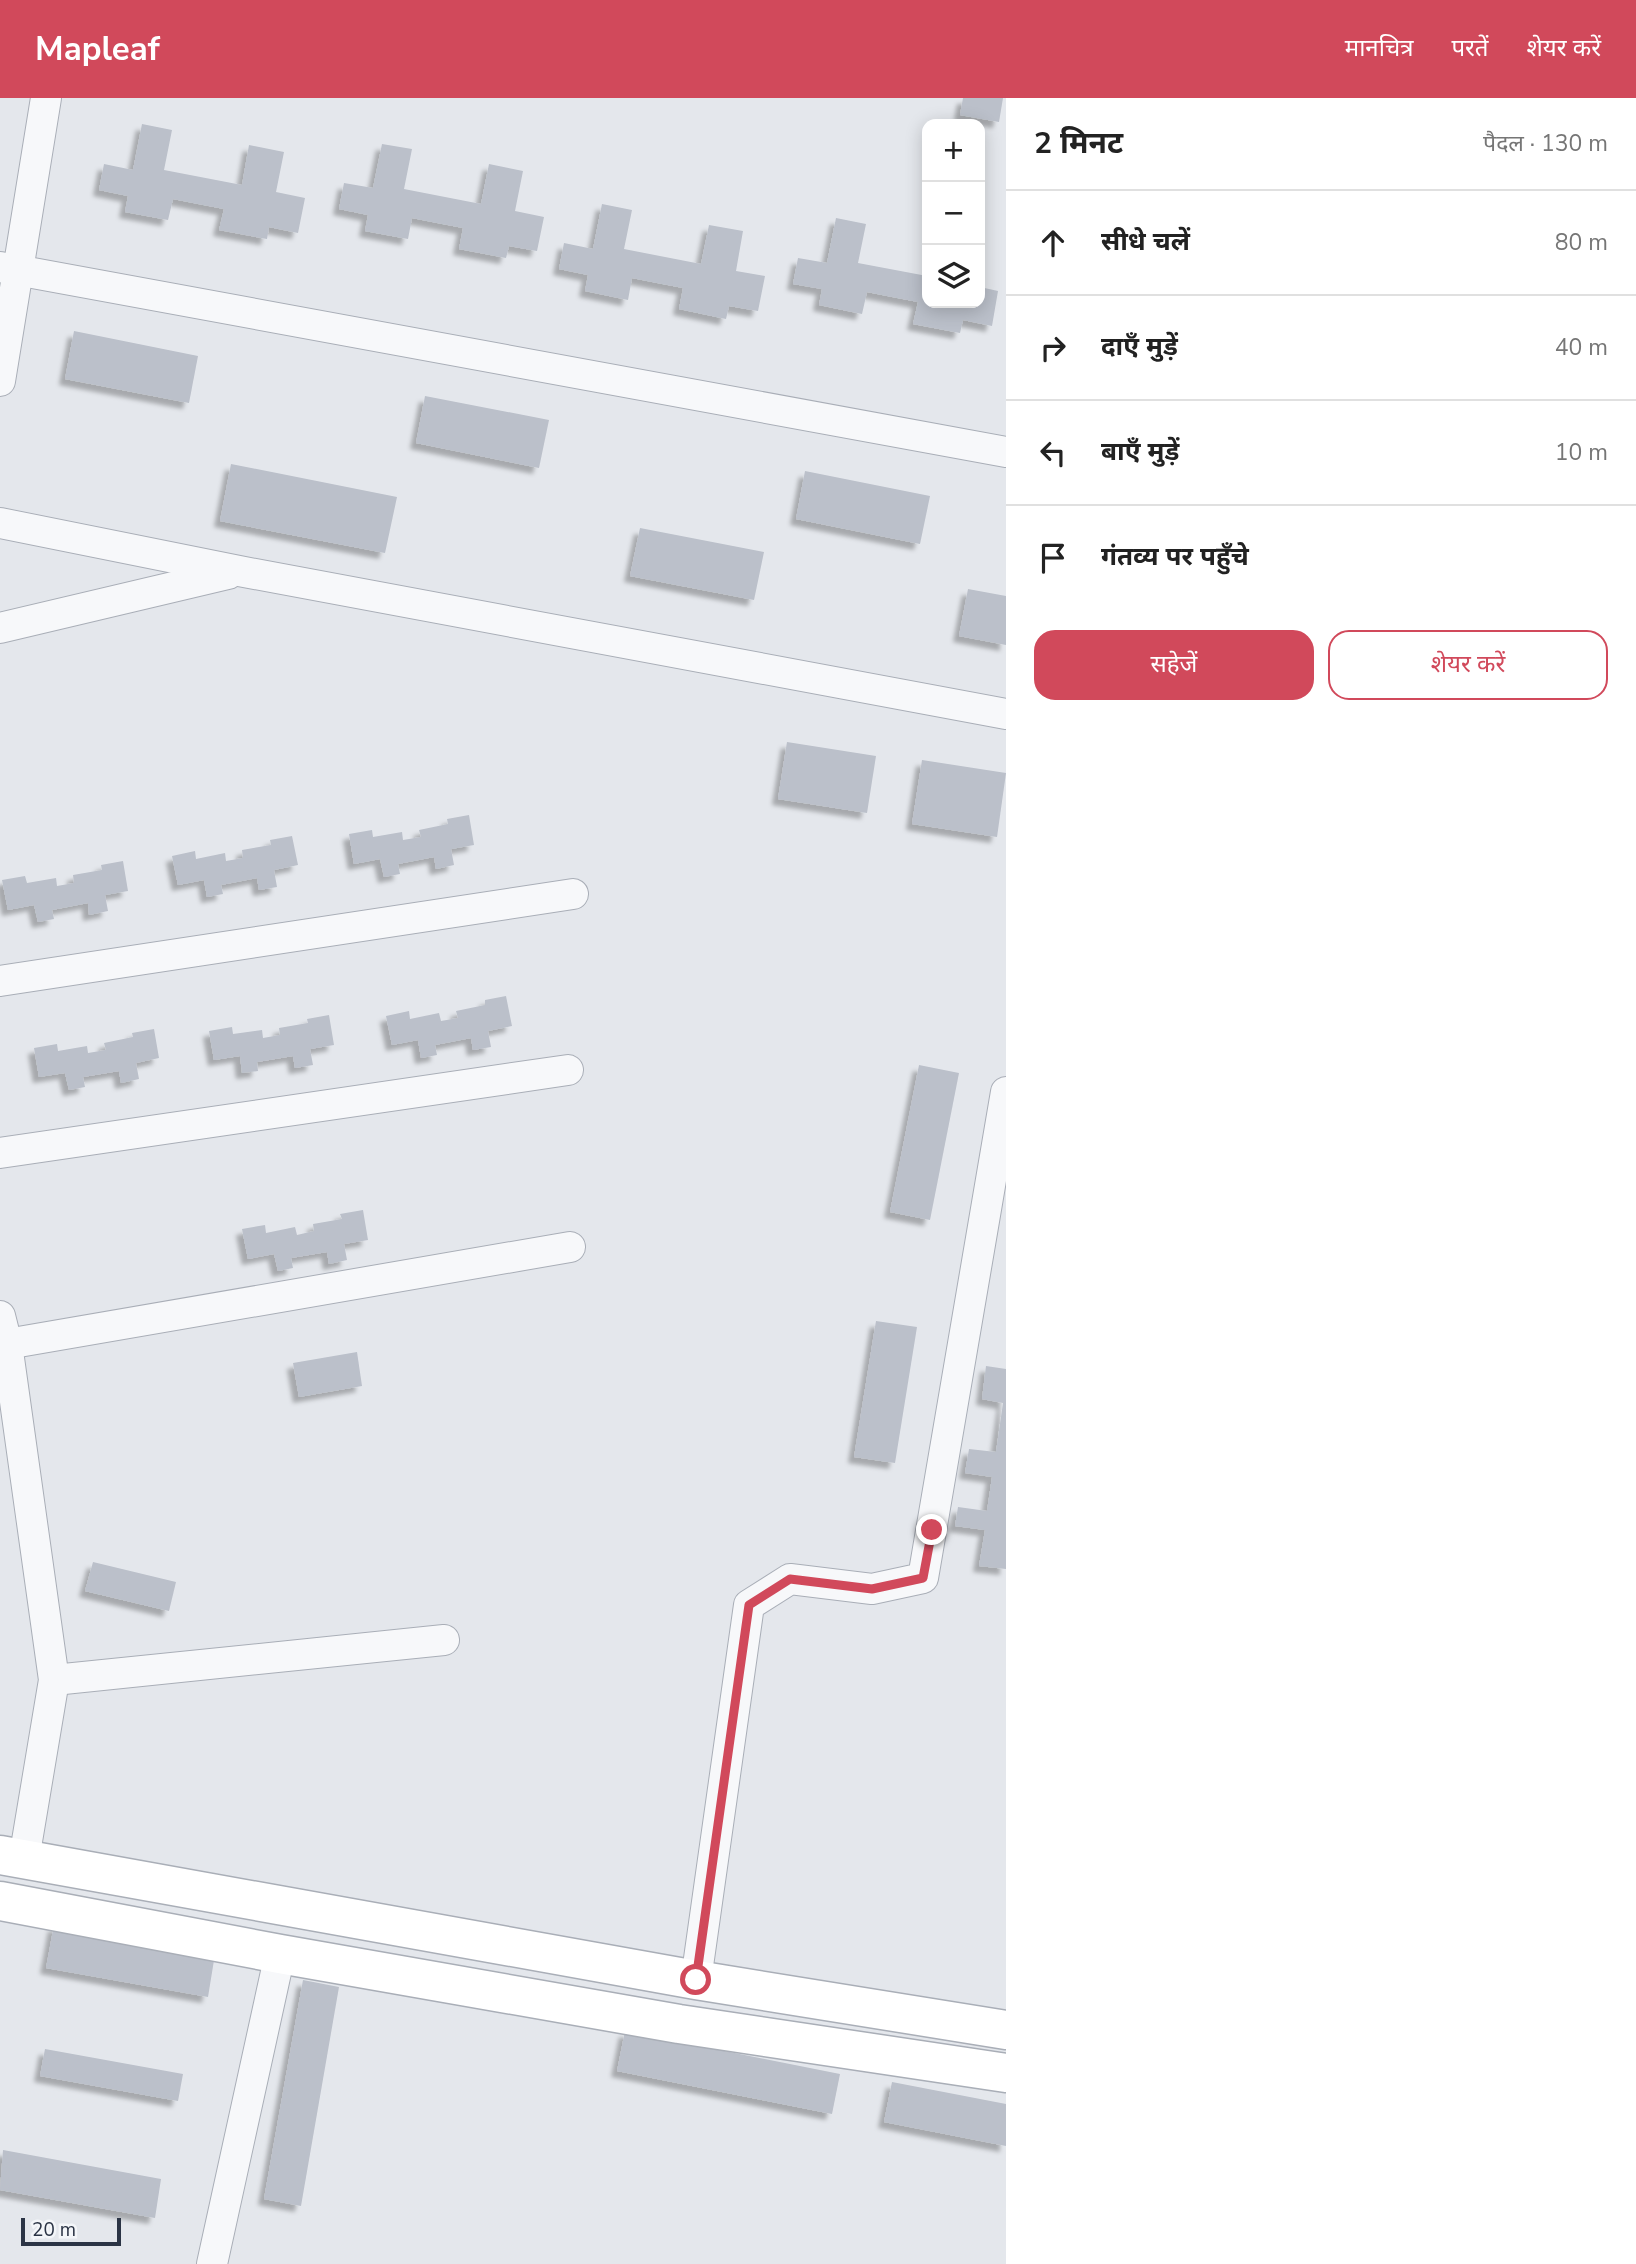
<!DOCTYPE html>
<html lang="hi">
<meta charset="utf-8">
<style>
:root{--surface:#fff;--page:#f2f2f2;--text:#222;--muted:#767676;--line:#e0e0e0;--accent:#d1495b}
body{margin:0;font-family:"Nunito Sans","Noto Sans Devanagari",sans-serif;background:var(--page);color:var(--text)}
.controls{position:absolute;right:21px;top:21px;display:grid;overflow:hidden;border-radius:14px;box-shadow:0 4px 18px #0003}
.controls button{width:63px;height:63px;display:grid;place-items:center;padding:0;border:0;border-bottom:2px solid var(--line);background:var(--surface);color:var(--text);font:35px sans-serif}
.scale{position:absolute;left:21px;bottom:18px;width:100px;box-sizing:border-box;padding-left:7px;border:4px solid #2b3445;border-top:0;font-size:19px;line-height:24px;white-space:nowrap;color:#2b3445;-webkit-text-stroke:5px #f4f6f9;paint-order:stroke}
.stop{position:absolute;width:21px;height:21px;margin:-16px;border:5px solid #d1495b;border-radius:50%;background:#fff}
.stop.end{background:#d1495b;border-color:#fff;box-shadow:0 2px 7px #0008}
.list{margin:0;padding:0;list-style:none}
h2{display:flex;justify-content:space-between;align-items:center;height:91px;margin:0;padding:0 28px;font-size:30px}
h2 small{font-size:23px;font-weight:400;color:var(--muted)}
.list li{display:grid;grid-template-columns:46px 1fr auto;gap:21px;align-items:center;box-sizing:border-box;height:105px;padding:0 28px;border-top:2px solid var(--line)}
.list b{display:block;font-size:26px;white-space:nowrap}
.list em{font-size:23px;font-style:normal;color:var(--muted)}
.actions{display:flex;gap:14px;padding:21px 28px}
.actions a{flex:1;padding:16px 0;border:2px solid var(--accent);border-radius:21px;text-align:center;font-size:24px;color:var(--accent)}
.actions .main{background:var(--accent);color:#fff}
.icon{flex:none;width:38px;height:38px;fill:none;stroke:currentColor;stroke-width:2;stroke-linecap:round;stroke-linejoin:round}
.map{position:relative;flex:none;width:1006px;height:2166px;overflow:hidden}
header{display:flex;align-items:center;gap:42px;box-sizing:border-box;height:98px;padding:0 35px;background:var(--accent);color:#fff}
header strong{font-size:33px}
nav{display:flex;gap:38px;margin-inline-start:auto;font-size:24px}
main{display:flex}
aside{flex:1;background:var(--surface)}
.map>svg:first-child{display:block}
</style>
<header>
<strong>Mapleaf</strong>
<nav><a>मानचित्र</a><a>परतें</a><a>शेयर करें</a></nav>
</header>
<main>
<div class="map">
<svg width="1006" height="2166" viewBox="0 0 1006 2166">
<defs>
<filter id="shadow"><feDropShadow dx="-6" dy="6" stdDeviation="2" flood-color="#0004"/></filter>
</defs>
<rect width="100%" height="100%" fill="#e4e7ec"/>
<g fill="#bbc0ca" filter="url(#shadow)">
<polygon points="963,0 1003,0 999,24 960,17"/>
<polygon points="142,26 172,32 164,72 242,87 249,47 284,54 276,94 305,100 298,135 269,129 267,141 219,132 224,111 173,101 168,122 125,114 128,98 99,92 104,66 133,72"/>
<polygon points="382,46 412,51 404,91 481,106 489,66 523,73 515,113 544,119 537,153 509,148 506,160 459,151 463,130 412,120 408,141 365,133 368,117 339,111 344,85 373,90"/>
<polygon points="602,106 632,112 624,151 701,166 709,127 743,133 736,173 765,178 758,213 729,208 726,221 679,211 683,190 632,180 628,202 585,193 588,177 559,171 564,145 593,151"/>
<polygon points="836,120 866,126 858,165 927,178 927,205 980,205 980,189 998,193 992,228 963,222 960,235 913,226 918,204 867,194 862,216 819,207 822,191 793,186 798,160 827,165"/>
<polygon points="74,233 198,258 189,305 65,281"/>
<polygon points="425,298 549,322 539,370 416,345"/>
<polygon points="231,366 397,399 385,455 220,423"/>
<polygon points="805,373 930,398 920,446 796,421"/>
<polygon points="640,430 764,454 754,502 630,478"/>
<polygon points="968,491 1006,498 1006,547 959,538"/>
<polygon points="787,644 876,658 867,715 778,701"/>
<polygon points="922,662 1006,675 997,739 912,726"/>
<polygon points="469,717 474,747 451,751 454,767 436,771 434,759 398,766 400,776 384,779 380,761 354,766 349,736 372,732 373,739 402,734 403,742 421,739 419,732 448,726 447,721"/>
<polygon points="292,738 298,767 274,772 277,789 259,792 257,780 221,787 223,796 207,799 204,782 178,787 172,758 195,753 196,761 225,755 226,763 243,760 242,752 271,747 270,742"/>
<polygon points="123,763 128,793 105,797 108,813 89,817 88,805 52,812 54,821 38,824 34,807 8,812 2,782 25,778 27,785 56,780 57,788 74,785 73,777 102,772 101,767"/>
<polygon points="506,898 512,928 488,933 491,949 473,952 471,940 435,947 437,957 421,960 418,942 392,947 386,918 409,913 410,921 439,915 441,923 458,920 456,913 485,907 485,902"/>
<polygon points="329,917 334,947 310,951 313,967 295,970 293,958 257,964 258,973 242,975 240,958 214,962 209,933 232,929 233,936 262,932 263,940 280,937 279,930 308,925 307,921"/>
<polygon points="154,931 159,960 136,965 139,981 121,985 119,973 83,979 85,989 69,992 65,975 39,979 34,950 57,946 58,953 87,948 88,955 106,952 104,945 133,939 132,935"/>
<polygon points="919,967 959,975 930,1122 890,1114"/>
<polygon points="363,1112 368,1142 344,1146 347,1162 329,1166 327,1154 291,1160 293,1170 278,1173 274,1156 248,1161 242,1131 265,1127 266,1135 295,1129 297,1137 314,1133 313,1126 342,1121 340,1116"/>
<polygon points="876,1223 917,1229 895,1365 854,1359"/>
<polygon points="357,1254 362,1288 299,1299 293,1265"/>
<polygon points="986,1268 1006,1271 1006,1471 979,1468 985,1432 955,1428 958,1409 987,1413 992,1379 965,1375 969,1351 996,1354 1003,1305 982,1301"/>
<polygon points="93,1464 176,1484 169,1513 85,1493"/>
<polygon points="54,1827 215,1856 208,1899 46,1870"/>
<polygon points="303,1882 339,1889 301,2108 264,2101"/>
<polygon points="625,1933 840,1976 832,2016 617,1973"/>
<polygon points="45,1951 183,1976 178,2003 40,1978"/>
<polygon points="892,1984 1006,2006 1006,2048 884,2024"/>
<polygon points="3,2052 161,2081 155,2120 0,2092"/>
</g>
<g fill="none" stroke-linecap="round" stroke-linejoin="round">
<defs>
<g id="street">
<polyline points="0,169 1006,354"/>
<polyline points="0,283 46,0"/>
<polyline points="0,425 239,473 1006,616"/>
<polyline points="0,530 228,476"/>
<polyline points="0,883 573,796"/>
<polyline points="0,1055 568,972"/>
<polyline points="0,1218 7,1246 54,1582 24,1761"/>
<polyline points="7,1246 570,1149"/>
<polyline points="54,1582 444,1542"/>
<polyline points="696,1882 749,1507 790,1481 872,1491 923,1480 1006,994"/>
<polyline points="212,2166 280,1856"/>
</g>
<g id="secondary">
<polyline points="0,1757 696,1882 1006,1932"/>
<polyline points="0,1803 280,1856 679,1926 1006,1975"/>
</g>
</defs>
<use href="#street" stroke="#a9aeb7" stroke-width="32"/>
<use href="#secondary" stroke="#a9aeb7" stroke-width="41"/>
<use href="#street" stroke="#f7f8fa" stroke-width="30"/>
<use href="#secondary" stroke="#fff" stroke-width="38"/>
</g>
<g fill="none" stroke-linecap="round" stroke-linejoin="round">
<polyline stroke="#d1495b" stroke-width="9" points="696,1882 749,1507 790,1481 872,1491 923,1480 932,1432"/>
</g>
</svg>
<div class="controls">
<button>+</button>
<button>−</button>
<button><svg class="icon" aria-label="layers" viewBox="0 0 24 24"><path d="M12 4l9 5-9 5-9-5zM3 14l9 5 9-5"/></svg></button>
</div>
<div class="scale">20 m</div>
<div class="stop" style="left:696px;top:1882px"></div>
<div class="stop end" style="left:932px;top:1432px"></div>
</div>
<aside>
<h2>2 मिनट<small>पैदल · 130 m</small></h2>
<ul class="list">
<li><svg class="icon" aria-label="ahead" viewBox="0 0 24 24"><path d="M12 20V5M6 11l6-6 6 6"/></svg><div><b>सीधे चलें</b></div><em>80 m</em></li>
<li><svg class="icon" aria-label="right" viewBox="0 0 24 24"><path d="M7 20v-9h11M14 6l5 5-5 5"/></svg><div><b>दाएँ मुड़ें</b></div><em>40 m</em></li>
<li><svg class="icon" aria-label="left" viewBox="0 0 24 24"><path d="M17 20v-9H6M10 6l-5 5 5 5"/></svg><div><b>बाएँ मुड़ें</b></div><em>10 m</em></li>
<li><svg class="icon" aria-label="arrive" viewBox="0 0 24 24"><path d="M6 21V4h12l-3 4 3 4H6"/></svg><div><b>गंतव्य पर पहुँचे</b></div></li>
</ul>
<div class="actions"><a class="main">सहेजें</a><a>शेयर करें</a></div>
</aside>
</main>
